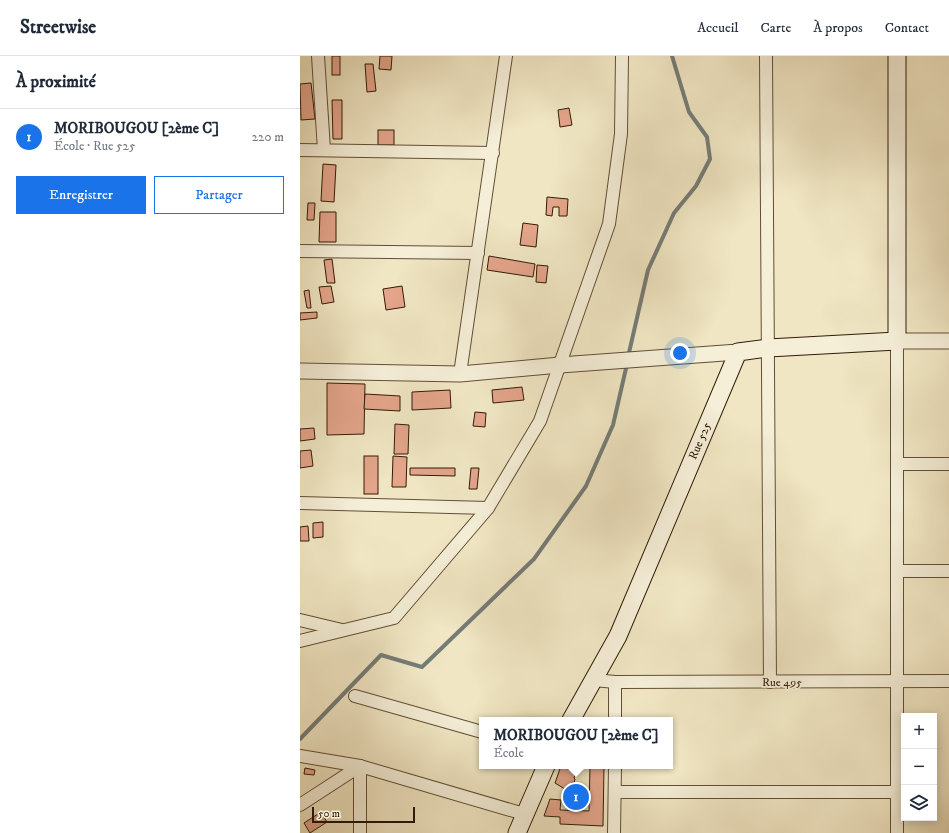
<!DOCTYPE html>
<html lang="fr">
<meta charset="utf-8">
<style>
:root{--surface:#fff;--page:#f2f2f3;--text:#1f2937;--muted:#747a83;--line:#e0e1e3;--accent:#1a73e8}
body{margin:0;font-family:"IM FELL DW Pica",serif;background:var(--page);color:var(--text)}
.controls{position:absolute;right:12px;bottom:12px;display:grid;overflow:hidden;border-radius:0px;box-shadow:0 2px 10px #0003}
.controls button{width:36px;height:36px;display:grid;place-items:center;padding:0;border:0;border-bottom:1px solid var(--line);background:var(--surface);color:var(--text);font:20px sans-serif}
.scale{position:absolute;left:12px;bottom:10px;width:103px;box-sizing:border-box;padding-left:4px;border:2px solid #321b07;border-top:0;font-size:11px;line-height:14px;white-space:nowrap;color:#321b07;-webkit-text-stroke:3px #f5efd8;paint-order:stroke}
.you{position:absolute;left:380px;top:297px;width:14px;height:14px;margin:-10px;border:3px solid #fff;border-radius:50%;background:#1a73e8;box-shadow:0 0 0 6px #1a73e833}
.badge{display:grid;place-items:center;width:26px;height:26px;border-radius:50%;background:var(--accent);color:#fff;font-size:13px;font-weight:700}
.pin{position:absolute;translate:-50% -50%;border:2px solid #fff;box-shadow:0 1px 4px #0006}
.popup{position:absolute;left:179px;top:661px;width:194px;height:52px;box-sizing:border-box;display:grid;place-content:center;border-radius:0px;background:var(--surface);filter:drop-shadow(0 1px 3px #0005);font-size:13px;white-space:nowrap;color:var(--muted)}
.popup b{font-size:15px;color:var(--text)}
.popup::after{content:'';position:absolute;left:50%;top:100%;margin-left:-8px;border:8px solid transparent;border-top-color:var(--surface)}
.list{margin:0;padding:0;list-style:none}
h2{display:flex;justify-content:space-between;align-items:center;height:52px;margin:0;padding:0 16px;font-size:17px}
h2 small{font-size:13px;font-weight:400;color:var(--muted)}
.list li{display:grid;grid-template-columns:26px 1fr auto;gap:12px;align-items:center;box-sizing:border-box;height:56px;padding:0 16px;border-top:1px solid var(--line)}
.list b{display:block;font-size:15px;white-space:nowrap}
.list p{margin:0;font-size:13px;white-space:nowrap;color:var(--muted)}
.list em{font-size:13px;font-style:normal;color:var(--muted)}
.actions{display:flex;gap:8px;padding:12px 16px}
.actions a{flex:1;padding:9px 0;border:1px solid var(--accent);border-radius:0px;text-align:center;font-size:14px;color:var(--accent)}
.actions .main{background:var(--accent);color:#fff}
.icon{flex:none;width:22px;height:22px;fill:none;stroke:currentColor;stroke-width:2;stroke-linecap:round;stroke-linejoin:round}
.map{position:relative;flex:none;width:649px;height:777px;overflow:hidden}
header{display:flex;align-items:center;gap:24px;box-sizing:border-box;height:56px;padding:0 20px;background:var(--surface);border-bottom:1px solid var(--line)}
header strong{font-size:19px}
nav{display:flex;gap:22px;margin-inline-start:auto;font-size:14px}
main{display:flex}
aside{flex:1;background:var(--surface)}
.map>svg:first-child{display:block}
</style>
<header>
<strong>Streetwise</strong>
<nav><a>Accueil</a><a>Carte</a><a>À propos</a><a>Contact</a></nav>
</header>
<main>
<aside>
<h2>À proximité<small></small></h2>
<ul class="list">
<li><span class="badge">1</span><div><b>MORIBOUGOU [2ème C]</b><p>École · Rue 525</p></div><em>220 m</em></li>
</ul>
<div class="actions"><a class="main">Enregistrer</a><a>Partager</a></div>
</aside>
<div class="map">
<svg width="649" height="777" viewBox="0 0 649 777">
<rect width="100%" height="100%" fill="#f0e6c3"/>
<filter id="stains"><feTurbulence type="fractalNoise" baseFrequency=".005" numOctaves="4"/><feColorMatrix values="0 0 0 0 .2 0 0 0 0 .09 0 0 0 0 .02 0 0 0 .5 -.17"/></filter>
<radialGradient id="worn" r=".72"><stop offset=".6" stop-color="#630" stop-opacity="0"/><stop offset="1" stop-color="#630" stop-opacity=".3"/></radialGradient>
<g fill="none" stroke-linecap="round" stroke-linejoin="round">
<g stroke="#757c76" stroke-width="4">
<polyline points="328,301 348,214 374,157 396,130 410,103 407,81 389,56 372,0"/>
<polyline points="0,683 81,599 122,611 234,503 286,430 313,369 327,308"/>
</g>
</g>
<g fill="#e4a58b" stroke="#321b07">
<rect x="32" y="0" width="8" height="19"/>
<polygon points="80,0 92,0 91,14 79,13"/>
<polygon points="65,8 73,8 76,35 67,36"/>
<polygon points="11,27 15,63 1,64 0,28"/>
<polygon points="32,44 42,44 42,83 33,83"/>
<polygon points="269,52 272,69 260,71 258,54"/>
<rect x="78" y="74" width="16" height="15"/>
<polygon points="23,108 36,109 34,146 21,145"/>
<polygon points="247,141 268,143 267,160 259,160 259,151 253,151 252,160 246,159"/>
<polygon points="8,147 15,147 14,164 7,164"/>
<polygon points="20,156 36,156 36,186 19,186"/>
<polygon points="223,167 238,169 236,191 220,189"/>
<polygon points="189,200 235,208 233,221 187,214"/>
<polygon points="32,203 35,227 27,227 24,204"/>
<polygon points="237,209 248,210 246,227 236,226"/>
<polygon points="31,230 34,246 22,248 19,231"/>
<polygon points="102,230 105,251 86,254 83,233"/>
<polygon points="9,234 11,252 7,252 4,235"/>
<polygon points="17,256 17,262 0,264 0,257"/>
<polygon points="27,327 65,328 64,378 27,379"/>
<polygon points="222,331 224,344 193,347 192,334"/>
<polygon points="150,334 151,352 112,354 112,336"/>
<polygon points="65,338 100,340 100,355 64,353"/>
<polygon points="175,356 186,357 185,371 173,370"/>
<polygon points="95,368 109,369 108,398 94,398"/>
<polygon points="14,372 15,383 0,385 0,373"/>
<polygon points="11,394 13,410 0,412 0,395"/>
<rect x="64" y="400" width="14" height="38"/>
<polygon points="93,400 107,401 106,431 92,431"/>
<polygon points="110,412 155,412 155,420 110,419"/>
<polygon points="171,412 179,412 177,433 169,433"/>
<polygon points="23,466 23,481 13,482 13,467"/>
<polygon points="8,470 9,485 0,485 0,471"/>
<polygon points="261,710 276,716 274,722 275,723 274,727 272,726 268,735 255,727"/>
<polygon points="290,710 304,710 303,770 260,768 260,761 244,760 250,743 261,744 260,754 289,755"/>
<polygon points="5,712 15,714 14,719 4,718"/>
<polygon points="21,756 27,766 10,777 4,767"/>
</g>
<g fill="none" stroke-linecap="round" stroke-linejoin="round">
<defs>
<g id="minor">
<polyline points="18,0 24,94"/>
<polyline points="466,0 470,626"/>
<polyline points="0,94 193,97"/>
<polyline points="0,195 178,197"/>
<polyline points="160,318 206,0"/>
<polyline points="597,408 649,408"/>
<polyline points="0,447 188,452"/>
<polyline points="597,515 649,515"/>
<polyline points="0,564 42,574"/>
<polyline points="0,585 94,562 188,452 240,365 309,168 321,78 322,0"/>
<polyline points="294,624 315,626 649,625"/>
<polyline points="55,640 182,676"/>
<polyline points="315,664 315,626"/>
<polyline points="0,700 60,710 224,758"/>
<polyline points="315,736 597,736"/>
<polyline points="0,749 60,710"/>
<polyline points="60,777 60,710"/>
<polyline points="314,777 315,710"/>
<polyline points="597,777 597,285"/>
</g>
<g id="tertiary">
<polyline points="597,285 649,285"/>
<polyline points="0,315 160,318 260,309 438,296"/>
</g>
<g id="secondary">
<polyline points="271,664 318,580 438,296 468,292 597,285 597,0"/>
<polyline points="217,777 246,710"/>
</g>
</defs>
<use href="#minor" stroke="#624e36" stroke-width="14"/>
<use href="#tertiary" stroke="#624e36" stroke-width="17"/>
<use href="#secondary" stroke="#321b07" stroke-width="19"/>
<use href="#minor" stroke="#f5efd8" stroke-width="12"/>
<use href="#tertiary" stroke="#f5efd8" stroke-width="15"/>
<use href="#secondary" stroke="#f5efd8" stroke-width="17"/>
</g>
<g text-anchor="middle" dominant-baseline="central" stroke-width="3.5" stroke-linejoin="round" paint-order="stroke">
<g font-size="12" fill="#321b07" stroke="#f5efd8">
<text transform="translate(400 385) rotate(-67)">Rue 525</text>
<text x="482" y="626">Rue 495</text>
</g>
</g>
<rect width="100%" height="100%" filter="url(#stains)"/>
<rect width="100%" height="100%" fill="url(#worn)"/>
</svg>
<div class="controls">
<button>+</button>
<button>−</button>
<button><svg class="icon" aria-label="layers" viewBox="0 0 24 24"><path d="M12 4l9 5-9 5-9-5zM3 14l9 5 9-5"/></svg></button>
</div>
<div class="scale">50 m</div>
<div class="you"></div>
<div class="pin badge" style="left:276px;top:741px">1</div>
<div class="popup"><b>MORIBOUGOU [2ème C]</b>École</div>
</div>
</main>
